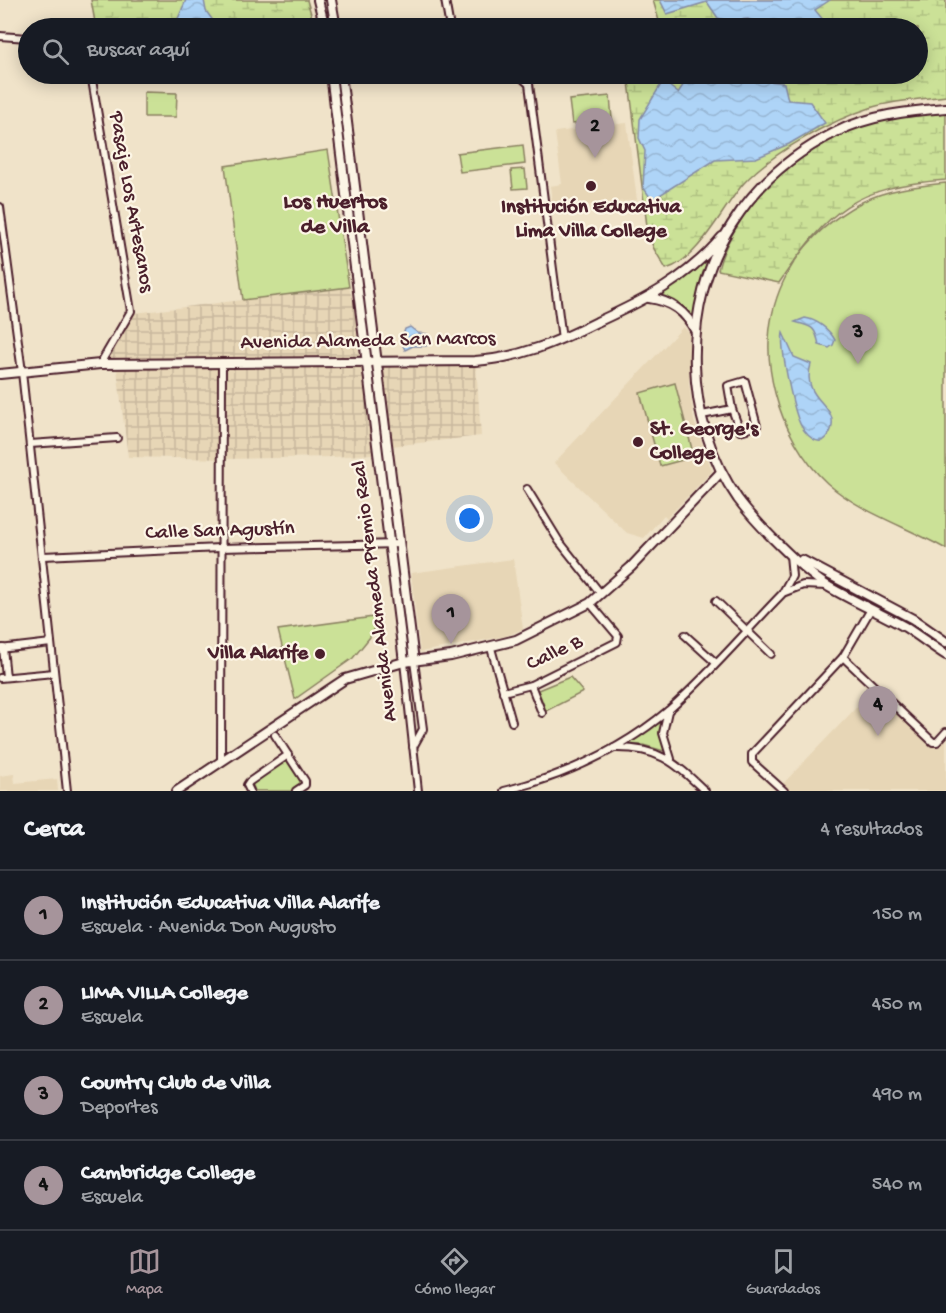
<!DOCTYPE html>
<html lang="es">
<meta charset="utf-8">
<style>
:root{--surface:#171b24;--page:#242831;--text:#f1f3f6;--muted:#9ea1a6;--line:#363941;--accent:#a6949b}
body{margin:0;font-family:"Gochi Hand",sans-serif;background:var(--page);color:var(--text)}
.you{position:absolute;left:470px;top:519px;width:21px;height:21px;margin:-15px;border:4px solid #fff;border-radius:50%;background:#1a73e8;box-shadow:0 0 0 9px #1a73e833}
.badge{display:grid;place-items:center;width:39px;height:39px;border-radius:50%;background:var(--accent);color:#111;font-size:20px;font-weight:700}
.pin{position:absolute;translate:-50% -50px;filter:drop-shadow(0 2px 3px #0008)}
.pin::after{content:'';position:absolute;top:32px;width:21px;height:18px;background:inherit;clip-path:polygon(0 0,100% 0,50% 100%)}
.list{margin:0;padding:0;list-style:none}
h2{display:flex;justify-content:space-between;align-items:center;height:78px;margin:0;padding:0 24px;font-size:26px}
h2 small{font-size:20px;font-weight:400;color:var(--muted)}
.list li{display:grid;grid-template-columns:39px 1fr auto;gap:18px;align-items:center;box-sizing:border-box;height:90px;padding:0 24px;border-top:2px solid var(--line)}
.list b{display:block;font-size:22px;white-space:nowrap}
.list p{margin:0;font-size:20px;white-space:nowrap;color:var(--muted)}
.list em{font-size:20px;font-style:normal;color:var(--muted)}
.icon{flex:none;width:33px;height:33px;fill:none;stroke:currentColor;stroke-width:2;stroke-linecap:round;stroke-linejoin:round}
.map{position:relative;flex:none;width:946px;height:791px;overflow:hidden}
.search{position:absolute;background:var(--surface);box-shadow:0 3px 15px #0003;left:18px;right:18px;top:18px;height:66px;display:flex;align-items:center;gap:15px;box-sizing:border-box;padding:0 21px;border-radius:33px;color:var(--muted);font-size:22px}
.sheet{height:438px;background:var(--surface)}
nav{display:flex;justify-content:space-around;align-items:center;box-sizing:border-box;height:84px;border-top:2px solid var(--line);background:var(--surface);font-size:16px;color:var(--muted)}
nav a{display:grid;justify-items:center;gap:3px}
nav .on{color:var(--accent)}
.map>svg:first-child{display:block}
</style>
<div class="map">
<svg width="946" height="791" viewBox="0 0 946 791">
<defs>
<pattern id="industrial-grid" width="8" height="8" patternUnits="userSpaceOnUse" patternTransform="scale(1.5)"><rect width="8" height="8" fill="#e7d6b6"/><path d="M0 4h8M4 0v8" fill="none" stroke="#c8b79d"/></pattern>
<pattern id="wetland-marsh" width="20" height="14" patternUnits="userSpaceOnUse" patternTransform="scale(1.5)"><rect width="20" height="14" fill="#cbe197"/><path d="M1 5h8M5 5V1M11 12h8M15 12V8" fill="none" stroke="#b0c182"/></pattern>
<pattern id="water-waves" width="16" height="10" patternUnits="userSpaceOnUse" patternTransform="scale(1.5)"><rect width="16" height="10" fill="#aed4f7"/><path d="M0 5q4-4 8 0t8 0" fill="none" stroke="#97b6d4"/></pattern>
</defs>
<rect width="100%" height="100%" fill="#f0e3c9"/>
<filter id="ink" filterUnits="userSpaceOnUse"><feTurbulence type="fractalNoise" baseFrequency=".0167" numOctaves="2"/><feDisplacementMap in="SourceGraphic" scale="12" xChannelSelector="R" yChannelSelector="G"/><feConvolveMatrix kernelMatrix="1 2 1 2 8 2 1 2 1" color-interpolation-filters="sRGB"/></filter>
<g filter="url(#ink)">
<g fill="#e7d6b6">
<polygon points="627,123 637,200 553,209 550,186 562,184 555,132"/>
<polygon points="683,327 689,332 689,384 694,421 712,471 667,518 664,515 644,538 627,533 554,463"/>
<polygon points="513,559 523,629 506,636 420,652 411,573"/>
<polygon points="876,687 934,742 946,729 946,791 776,791"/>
<polygon points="14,774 15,783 57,779 58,791 0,791 0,776"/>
</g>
<polygon fill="url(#industrial-grid)" points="349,287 354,304 360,367 476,364 481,436 374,448 372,454 334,457 226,459 128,457 117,369 108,358 135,313"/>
<g fill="#cbe197" stroke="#8a8061" stroke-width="1.5">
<polygon points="333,74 339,74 351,171 346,172"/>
<polygon points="144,92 177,93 176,117 144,117"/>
<polygon points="610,96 612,119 572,124 569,100"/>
<polygon points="523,145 525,164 460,172 457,153"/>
<polygon points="328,150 349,287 243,300 225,166"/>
<polygon points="525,169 527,188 513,189 511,170"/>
<path d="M946 183V549C908 527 859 512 827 483 802 460 783 425 775 393 754 312 789 241 862 202 887 189 918 186 946 183Z"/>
<polygon points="352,188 367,308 363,309 347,189"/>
<polygon points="716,248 700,288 693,319 687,311 659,296 694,271"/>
<polygon points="675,383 694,457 660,466 640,393"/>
<polygon points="819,573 916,624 946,645 946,649 920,631 830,581"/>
<polygon points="381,616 370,637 353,658 295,699 278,630"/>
<polygon points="570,677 583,692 546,711 538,690"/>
<polygon points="662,718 664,751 643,745 624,744"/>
<polygon points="286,760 289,760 302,784 291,791 255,791 252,783"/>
</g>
<g fill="url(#wetland-marsh)" stroke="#8a8061" stroke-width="1.5">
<polygon points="91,0 307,0 315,28 96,28"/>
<path d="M653 0H946V96C923 99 896 100 873 107 832 120 774 151 744 183 722 208 699 260 666 269L654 249 648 234 628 74H918V28H661Z"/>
<path d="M946 113V180C855 186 828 210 779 283L718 270C729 220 791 152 839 133 873 119 909 116 946 113Z"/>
</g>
<g fill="url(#water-waves)" stroke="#868ca5" stroke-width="1.5">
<polygon points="186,0 204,0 206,11 214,22 207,25 198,21 189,24 182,22 180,27 174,28"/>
<polygon points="660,0 830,0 815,10 824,21 839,28 764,28 748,19 729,21 718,18 707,2 667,14"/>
<polygon points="703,74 750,74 769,81 784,83 788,100 810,102 825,123 789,144 756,158 715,160 652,200 643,187 645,151 639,138 640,119 663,81 678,93 689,76"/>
<path d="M805 318C817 320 829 329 835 340L833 345 829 348 819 345C815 325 811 327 795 322Z"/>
<polygon points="410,327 418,333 427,334 426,346 413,346 405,350 401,341 405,329"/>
<path d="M783 333 794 357 811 364C800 401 840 404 831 430 822 454 803 434 798 419 792 402 780 349 783 333Z"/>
</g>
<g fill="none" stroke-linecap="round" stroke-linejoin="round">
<defs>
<g id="minor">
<polyline points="445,0 450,28"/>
<polyline points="0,36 28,38"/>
<polyline points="91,74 131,311 100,364"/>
<polyline points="473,74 521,77 529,84 562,339"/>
<polyline points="0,207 22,372 67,791"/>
<polyline points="702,415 732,409 728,386 745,381 757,426 740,431 732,409"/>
<polyline points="30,444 117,438"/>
<polyline points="527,489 559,541 601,594"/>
<polyline points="43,556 220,548 399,544"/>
<polyline points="785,592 803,585 827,586"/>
<polyline points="716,601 771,654"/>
<polyline points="685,635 716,663"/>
<polyline points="3,648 6,677"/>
<polyline points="491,648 512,722"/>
<polyline points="0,649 51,643"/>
<polyline points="843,657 933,742 937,742 946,732"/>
<polyline points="404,662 418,791"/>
<polyline points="0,678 54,673"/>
<polyline points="531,685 542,713"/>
<polyline points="503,692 531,685 617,642 618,636 590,603"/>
<polyline points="668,711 663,733 671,759"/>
<polyline points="275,735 305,781 305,785 296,791"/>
<polyline points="413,747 423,729 414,661"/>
<path d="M614 748C659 747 674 762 705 791"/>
<polyline points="221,761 222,362"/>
<polyline points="250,791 247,785 249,782 288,755"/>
<path d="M504 791C564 776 623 749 670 709 710 674 745 632 782 594L792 576 790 555"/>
<polyline points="784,791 752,762 752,754 843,657 871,609"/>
</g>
<g id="tertiary">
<polyline points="318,0 325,28"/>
<polyline points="331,0 336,28"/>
<polyline points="331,74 404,662"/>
<polyline points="341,74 414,661"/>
<path d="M946 108C909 111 870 115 836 132 794 153 757 184 732 224 680 305 683 421 738 499 756 523 803 571 829 587 853 601 880 613 905 627 919 636 932 646 946 655"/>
<path d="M649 298C671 301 686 311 696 332"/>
<path d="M0 374 100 364 475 361C520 358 557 342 597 322 645 300 687 279 722 237"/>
<polyline points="802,560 913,619 946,642"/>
<polyline points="177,791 345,679 404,662 451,656 516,640 590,603 631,567 721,472"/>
</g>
</defs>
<use href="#minor" stroke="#4a1f2b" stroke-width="10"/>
<use href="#tertiary" stroke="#4a1f2b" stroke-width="12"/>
<use href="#minor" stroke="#fcf5e5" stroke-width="6"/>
<use href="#tertiary" stroke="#fcf5e5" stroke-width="8"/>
</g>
</g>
<g fill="#4a1f2b" stroke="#fcf5e5" stroke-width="2">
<circle cx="591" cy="186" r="6"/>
<circle cx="638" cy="442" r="6"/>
<circle cx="320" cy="654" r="6"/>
</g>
<g text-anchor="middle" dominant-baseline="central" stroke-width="4.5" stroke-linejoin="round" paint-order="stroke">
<g font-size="21" fill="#4a1f2b" stroke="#fcf5e5">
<text transform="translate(130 202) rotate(80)">Pasaje Los Artesanos</text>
<text transform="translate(368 342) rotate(-1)">Avenida Alameda San Marcos</text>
<text transform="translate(220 532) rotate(-2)">Calle San Agustín</text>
<text transform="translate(376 591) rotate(-97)">Avenida Alameda Premio Real</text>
<text transform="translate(555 654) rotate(-25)">Calle B</text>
</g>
<g font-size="21" font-weight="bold" fill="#4a1f2b" stroke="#fcf5e5">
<text x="591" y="208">Institución Educativa<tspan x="591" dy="24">Lima Villa College</tspan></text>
<text x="650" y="430" text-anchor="start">St. George's<tspan x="650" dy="24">College</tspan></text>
<text x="308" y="654" text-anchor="end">Villa Alarife</text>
</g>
<g font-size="22" font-weight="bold" fill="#4a1f2b" stroke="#fcf5e5">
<text x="335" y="203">Los Huertos<tspan x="335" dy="25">de Villa</tspan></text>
</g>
</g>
</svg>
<div class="you"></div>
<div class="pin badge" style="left:451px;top:644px">1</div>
<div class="pin badge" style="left:595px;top:158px">2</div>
<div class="pin badge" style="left:858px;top:364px">3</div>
<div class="pin badge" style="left:878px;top:736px">4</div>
<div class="search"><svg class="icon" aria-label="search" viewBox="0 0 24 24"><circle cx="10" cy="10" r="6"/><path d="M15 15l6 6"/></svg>Buscar aquí</div>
</div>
<section class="sheet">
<h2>Cerca<small>4 resultados</small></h2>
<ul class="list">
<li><span class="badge">1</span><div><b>Institución Educativa Villa Alarife</b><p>Escuela · Avenida Don Augusto</p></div><em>150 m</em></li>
<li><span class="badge">2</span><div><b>LIMA VILLA College</b><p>Escuela</p></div><em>450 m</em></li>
<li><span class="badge">3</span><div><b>Country Club de Villa</b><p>Deportes</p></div><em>490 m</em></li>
<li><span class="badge">4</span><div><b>Cambridge College</b><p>Escuela</p></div><em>540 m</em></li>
</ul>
</section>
<nav>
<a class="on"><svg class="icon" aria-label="map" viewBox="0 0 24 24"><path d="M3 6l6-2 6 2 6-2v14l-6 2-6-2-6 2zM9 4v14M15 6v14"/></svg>Mapa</a>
<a><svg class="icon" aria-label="directions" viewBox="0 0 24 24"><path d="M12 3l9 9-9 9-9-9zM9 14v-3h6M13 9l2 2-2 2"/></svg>Cómo llegar</a>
<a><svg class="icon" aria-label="saved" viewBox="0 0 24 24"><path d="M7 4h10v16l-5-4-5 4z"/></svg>Guardados</a>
</nav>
